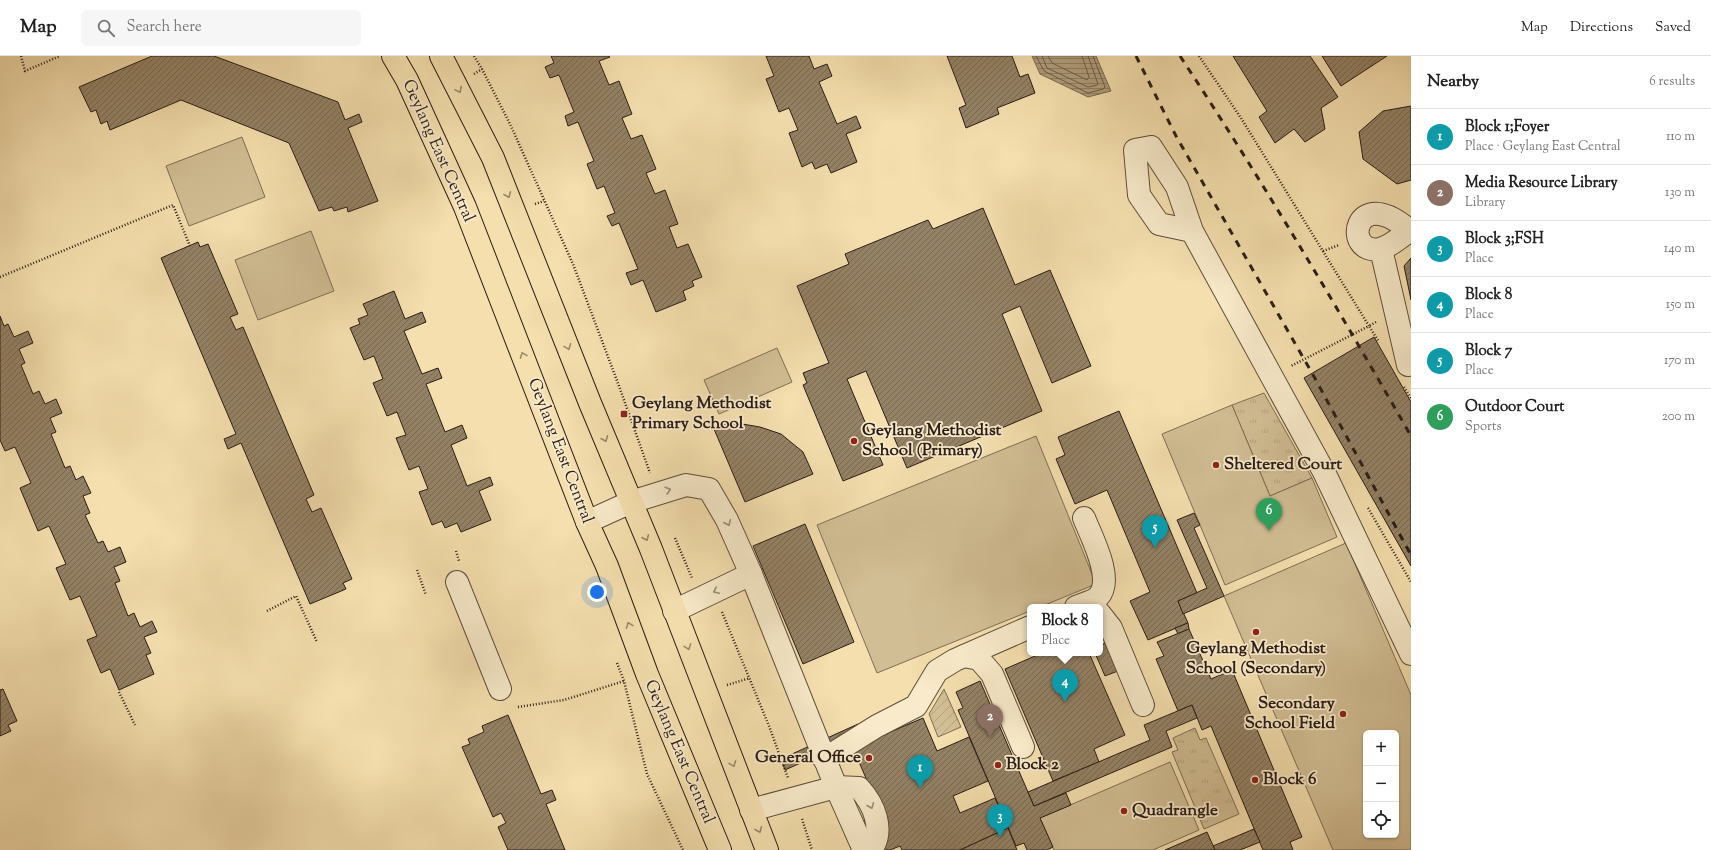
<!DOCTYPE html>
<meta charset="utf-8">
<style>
:root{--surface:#fff;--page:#f6f6f6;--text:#222;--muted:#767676;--line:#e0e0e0;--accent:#0b8043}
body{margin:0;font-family:"Sorts Mill Goudy",serif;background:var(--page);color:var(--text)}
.controls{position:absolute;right:12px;bottom:12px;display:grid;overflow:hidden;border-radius:6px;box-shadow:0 1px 3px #0004}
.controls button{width:36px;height:36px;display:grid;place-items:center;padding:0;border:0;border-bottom:1px solid var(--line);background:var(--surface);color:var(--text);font:20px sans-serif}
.you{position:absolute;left:597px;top:536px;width:14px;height:14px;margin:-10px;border:3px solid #fff;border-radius:50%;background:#1a73e8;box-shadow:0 0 0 6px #1a73e833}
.badge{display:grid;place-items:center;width:26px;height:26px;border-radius:50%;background:var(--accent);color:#fff;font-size:13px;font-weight:700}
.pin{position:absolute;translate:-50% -33px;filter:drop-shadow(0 1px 2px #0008)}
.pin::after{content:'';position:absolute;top:21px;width:14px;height:12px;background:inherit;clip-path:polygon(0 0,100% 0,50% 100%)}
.popup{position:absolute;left:1027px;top:548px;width:76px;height:52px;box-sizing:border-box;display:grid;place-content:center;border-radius:6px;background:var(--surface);filter:drop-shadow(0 1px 3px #0005);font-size:13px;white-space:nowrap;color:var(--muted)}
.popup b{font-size:15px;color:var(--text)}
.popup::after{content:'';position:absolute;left:50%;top:100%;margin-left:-8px;border:8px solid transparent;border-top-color:var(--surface)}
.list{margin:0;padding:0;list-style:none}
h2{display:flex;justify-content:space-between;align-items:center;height:52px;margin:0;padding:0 16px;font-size:17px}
h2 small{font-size:13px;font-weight:400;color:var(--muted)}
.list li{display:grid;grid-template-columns:26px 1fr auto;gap:12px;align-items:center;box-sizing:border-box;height:56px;padding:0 16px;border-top:1px solid var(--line)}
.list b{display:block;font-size:15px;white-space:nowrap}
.list p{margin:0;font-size:13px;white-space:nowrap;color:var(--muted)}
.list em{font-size:13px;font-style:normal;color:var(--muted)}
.icon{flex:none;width:22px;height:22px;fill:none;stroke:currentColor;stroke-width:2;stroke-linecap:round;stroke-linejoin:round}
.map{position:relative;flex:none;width:1411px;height:794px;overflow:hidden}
header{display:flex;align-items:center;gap:24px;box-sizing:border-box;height:56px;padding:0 20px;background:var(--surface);border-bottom:1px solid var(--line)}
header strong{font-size:19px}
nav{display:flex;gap:22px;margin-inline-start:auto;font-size:14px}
.search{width:280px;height:36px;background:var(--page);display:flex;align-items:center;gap:10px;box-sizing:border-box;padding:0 14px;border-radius:6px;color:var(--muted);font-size:15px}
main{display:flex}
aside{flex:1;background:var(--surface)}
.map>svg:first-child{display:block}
</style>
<header>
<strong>Map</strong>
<div class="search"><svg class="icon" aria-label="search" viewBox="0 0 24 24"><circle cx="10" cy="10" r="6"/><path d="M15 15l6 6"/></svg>Search here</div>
<nav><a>Map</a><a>Directions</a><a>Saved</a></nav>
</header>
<main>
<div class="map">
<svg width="1411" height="794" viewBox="0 0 1411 794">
<defs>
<pattern id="grass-tufts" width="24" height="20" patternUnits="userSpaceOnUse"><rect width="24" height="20" fill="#d2be94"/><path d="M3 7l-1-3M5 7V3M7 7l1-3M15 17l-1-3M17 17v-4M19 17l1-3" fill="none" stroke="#b4a37f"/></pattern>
<pattern id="garden-furrows" width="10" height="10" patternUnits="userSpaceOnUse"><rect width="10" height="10" fill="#d2be94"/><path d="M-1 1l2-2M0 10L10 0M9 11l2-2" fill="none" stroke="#b4a37f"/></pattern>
<pattern id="water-rules" width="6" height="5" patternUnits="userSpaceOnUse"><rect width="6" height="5" fill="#b09d7b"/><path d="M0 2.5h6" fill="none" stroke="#8f7f64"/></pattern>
<pattern id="building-hatch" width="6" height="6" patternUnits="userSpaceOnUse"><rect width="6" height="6" fill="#948266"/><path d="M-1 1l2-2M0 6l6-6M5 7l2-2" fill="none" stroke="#796a53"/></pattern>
</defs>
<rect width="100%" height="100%" fill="#f5dfae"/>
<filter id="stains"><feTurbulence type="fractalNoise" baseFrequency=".005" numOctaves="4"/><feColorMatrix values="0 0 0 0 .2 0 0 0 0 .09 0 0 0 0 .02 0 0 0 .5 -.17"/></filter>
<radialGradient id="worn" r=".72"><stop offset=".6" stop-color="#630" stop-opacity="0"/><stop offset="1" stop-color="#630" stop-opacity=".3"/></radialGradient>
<g fill="url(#grass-tufts)" stroke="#7e6e56">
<polygon points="1264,337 1312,422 1270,440 1232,349"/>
<polygon points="1195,672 1200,684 1206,682 1239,758 1204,773 1172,696 1178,694 1173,682"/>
</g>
<g fill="#d2be94" stroke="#7e6e56" fill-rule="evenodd">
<polygon points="242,81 265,141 189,170 166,110"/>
<polygon points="311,175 334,235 258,264 235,204"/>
<polygon points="777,292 792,326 719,358 704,324"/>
<polygon points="1232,349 1270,440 1312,422 1337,481 1225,529 1162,378"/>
<polygon points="1036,380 1096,528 1040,551 1030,551 1030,555 877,617 817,469"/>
<path d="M1346 487 1411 639V794H1333L1224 540ZM1366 677H1396V779H1366Z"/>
<polygon points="1170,706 1199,774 1153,794 1054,794 1040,762"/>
</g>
<polygon fill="url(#garden-furrows)" stroke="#7e6e56" points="944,633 961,671 938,681 929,658"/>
<polygon fill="url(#water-rules)" stroke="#7a6a53" points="1032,0 1096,0 1111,35 1088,41 1040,18"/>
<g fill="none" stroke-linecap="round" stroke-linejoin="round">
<g stroke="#6d5d49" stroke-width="1">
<polyline points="1036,0 1044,15 1088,37 1103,33 1105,31 1093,0"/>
<polyline points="1042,0 1047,12 1088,31 1097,29 1098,28 1088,0"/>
<polyline points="1048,0 1052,7 1087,24 1089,21 1082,0"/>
</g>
</g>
<g fill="url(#building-hatch)" stroke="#2a1d17">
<polygon points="152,0 214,0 338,46 345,64 359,58 362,66 348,72 378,145 348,156 347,151 334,155 332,151 319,155 289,87 181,44 110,74 107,65 101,68 96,54 91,56 79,31"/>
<polygon points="551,0 609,0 610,1 599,5 609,29 619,25 632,58 622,62 631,83 642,79 656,113 646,117 655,138 665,134 678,168 669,171 677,192 688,188 702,221 692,225 694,230 683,235 686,244 656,256 643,224 631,229 626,217 638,213 619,167 612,170 607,160 615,157 604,130 597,133 587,108 594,105 578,66 568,70 565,60 574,56 559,19 550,22 545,11 554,7"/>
<polygon points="766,0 809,0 814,13 827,8 832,20 819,26 837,68 856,60 861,72 846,78 857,106 831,117 827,108 815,113 812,106 802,111 789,77 798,74 789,52 779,56 766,23 774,20"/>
<polygon points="947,0 1012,0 1020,21 1028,18 1035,37 997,52 999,58 966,72 959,52 966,49"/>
<polygon points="1233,0 1310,0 1338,41 1321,52 1325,73 1305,86 1294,73 1275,87 1259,61 1267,55"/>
<polygon points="1322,0 1387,0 1341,30"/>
<polygon points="1411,50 1411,124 1397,128 1363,103 1359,76 1383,55"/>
<polygon points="983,152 1015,229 1050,214 1091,310 1052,327 1020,250 1002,258 1042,355 907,412 866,315 847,323 883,409 843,425 803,329 807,327 803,317 829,307 797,230 849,208 845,198 928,164 933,173"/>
<polygon points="198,186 200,191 208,188 238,258 230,261 236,274 243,271 314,439 306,443 312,456 321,452 352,523 343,527 346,533 310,548 241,387 228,393 224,383 236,378 161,202"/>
<polygon points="1411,202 1411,244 1404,210"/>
<polygon points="394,235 405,263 422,256 426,266 404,275 422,318 438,312 442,322 426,328 445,376 462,369 467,382 451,389 467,430 490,421 493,429 479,435 491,464 461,476 457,467 445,472 442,465 432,469 419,436 428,433 419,410 409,414 396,382 406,379 397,356 387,360 373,327 383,323 374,300 364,304 350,272 360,268 358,263 368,259 363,248"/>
<polygon points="0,260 4,270 8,268 14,281 28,275 33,287 19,293 25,307 21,309 33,338 39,335 45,348 56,343 62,357 50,362 56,376 51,378 65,412 70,410 76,424 83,420 91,437 83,440 90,457 85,459 98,487 103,485 108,496 120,491 126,506 114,511 120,525 115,527 128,560 134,557 140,571 152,565 157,576 144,581 151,597 146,599 154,618 119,634 110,613 101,617 87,584 97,580 80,540 70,544 56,512 66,508 49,470 38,475 20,432 31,427 15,391 5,395 0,384"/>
<polygon points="1374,281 1411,346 1411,510 1304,322"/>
<polygon points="1119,355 1197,537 1178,545 1188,567 1148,584 1130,545 1150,536 1107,434 1075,448 1056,403 1065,399 1058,381"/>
<polygon points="731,366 760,371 781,378 803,396 813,418 745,446 714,373"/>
<polygon points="1194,457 1200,469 1194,472 1224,540 1183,558 1178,545 1207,532 1177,464"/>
<polygon points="805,468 854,586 803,608 753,490"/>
<polygon points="1188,567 1189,573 1178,578 1175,572"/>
<polygon points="1189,573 1211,623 1232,614 1302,781 1290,786 1293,794 1263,794 1211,670 1202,674 1192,649 1178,655 1156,603 1164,600 1157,586"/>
<polygon points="1106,587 1118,615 1105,620 1095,597 1100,597 1100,589"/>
<polygon points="1042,597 1089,597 1125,679 1094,693 1099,706 1053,725 1005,613"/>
<polygon points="980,625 1034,750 1066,737 1071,749 1040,762 1053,791 1047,794 1027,794 1024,787 1016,790 958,654 963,652 956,636"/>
<polygon points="3,633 17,665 8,669 11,675 0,680 0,634"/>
<polygon points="1192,649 1197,662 1166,675 1172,691 1034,750 1028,736 1150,684 1144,669"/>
<polygon points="508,659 541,738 552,734 556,744 546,748 565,794 508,794 498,771 506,767 501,757 493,761 462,691 470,688 468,683 484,676 482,670"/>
<polygon points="923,662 937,695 969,681 988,725 953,740 960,757 995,742 1008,772 960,794 902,794 900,790 890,794 864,794 854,769 881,757 853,692"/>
<polygon points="858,668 866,687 849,685 785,714 781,703"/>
<polygon points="1008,772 1017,794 960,794"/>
<polygon points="1254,773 1260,786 1240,794 1215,794 1213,790"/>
<polygon points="1207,776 1215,794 1165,794"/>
</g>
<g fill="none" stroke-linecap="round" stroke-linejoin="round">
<defs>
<g id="minor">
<polyline points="1192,175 1159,168 1139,139 1135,94 1151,91 1177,131 1192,175 1324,416 1411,598"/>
<path d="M1410 175C1353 125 1342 200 1380 193 1392 190 1401 180 1411 174"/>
<polyline points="1381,193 1408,309"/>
<polyline points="587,466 631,446 686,429 709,433 727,464 751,518 836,731 864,794"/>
<polyline points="457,526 500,633"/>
<path d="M1076 551C1082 548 1093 546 1098 541 1115 524 1091 480 1084 462"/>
<polyline points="674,555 751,518"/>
<polyline points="1100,558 1111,572 1143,649"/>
<polyline points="964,600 979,603 992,618 1023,691"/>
<polyline points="824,703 877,670 916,650 937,615 955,604 1030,571"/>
<path d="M751 754 836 731 859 732C874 748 885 774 871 794"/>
</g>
<g id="major">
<polyline points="393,0 407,24 465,151 587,466 607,510 647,618 720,794"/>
<polyline points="441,0 493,102 590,347 651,493 767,794"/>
</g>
</defs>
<use href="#minor" stroke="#5d4e3d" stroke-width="24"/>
<use href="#major" stroke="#2a1d17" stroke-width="24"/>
<g stroke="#2a1d17" stroke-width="2.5" stroke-dasharray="1 2" stroke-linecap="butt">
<polyline points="21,0 25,15 60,0"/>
<polyline points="474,0 482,13 510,68 573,208 619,330 650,417"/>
<polyline points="1199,0 1241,62 1369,270 1291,310"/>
<polyline points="474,18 482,13"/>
<polyline points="535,148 544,145"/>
<polyline points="1323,195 1339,189"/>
<polyline points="0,221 173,149 190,190"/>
<polyline points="1376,266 1369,270 1379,286"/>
<polyline points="1404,331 1411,342"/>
<polyline points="1368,452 1411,526"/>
<polyline points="675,482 692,522"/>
<polyline points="456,495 459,505"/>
<polyline points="417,514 426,539"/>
<polyline points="267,555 296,540 317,586"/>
<polyline points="722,556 769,670 788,722"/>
<polyline points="617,607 624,625 647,718 683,794"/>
<polyline points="727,629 750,622"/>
<polyline points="119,636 135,669"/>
<polyline points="518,651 564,644 624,625"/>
<polyline points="802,763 812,794"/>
</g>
<use href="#minor" stroke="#f8eaca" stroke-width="22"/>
<use href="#major" stroke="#f5dfae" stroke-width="22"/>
<g stroke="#2a1d17" stroke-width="3" stroke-dasharray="7 7" stroke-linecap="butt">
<polyline points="1136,0 1176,80 1312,317 1411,499"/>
<path d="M1180 0C1262 124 1337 251 1411 380"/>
</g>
</g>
<defs><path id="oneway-chevron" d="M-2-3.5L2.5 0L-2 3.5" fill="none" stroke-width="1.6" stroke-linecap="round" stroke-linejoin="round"/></defs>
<g stroke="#9a886a">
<use href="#oneway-chevron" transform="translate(459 34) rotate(62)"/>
<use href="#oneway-chevron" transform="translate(508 139) rotate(68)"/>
<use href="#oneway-chevron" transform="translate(568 291) rotate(69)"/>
<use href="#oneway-chevron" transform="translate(523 299) rotate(-111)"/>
<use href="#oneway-chevron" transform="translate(605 383) rotate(67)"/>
<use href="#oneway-chevron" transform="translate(646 482) rotate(67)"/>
<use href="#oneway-chevron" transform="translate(629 569) rotate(-111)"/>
<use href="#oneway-chevron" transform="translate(688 591) rotate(69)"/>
<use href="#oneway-chevron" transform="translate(733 708) rotate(69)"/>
<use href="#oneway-chevron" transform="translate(759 774) rotate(68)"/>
</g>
<g stroke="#9b8e79">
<use href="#oneway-chevron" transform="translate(668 434) rotate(-17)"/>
<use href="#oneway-chevron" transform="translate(728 467) rotate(65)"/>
<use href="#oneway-chevron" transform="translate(716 535) rotate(155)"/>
<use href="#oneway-chevron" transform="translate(871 750) rotate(67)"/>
</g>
<g fill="#8f2418" stroke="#f8eaca" stroke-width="1.5">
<rect x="620" y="354" width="8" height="8" rx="2"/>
<circle cx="854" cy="385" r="4"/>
<circle cx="1216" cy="409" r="4"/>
<circle cx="1256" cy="576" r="4"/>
<circle cx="1343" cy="658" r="4"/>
<circle cx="869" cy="702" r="4"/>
<circle cx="998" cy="709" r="4"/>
<circle cx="1255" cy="724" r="4"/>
<circle cx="1124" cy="755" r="4"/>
</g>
<g text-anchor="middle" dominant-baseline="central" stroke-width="3.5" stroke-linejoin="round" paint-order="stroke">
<g font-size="17" fill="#2a1d17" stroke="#f8eaca">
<text transform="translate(438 95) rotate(66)">Geylang East Central</text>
<text transform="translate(560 395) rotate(69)">Geylang East Central</text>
<text transform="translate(679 696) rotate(67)">Geylang East Central</text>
</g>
<g font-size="17" font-weight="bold" fill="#2a1d17" stroke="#f8eaca" text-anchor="start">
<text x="632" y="348">Geylang Methodist<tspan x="632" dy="20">Primary School</tspan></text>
<text x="862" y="375">Geylang Methodist<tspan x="862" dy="20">School (Primary)</tspan></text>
<text x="1224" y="409">Sheltered Court</text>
<text x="1256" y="593" text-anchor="middle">Geylang Methodist<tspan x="1256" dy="20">School (Secondary)</tspan></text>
<text x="1335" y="648" text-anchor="end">Secondary<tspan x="1335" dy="20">School Field</tspan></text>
<text x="861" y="702" text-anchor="end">General Office</text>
<text x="1006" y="709">Block 2</text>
<text x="1263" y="724">Block 6</text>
<text x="1132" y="755">Quadrangle</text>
</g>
</g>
<rect width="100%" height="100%" filter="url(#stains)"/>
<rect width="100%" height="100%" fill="url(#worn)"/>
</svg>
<div class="controls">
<button>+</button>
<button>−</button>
<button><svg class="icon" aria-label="locate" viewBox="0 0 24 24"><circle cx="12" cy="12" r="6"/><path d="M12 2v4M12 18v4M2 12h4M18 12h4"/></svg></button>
</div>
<div class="you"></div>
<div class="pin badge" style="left:920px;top:732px;background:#0f9aa8">1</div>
<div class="pin badge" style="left:990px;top:681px;background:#8d6e63">2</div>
<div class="pin badge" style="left:1000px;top:781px;background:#0f9aa8">3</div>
<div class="pin badge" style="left:1065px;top:646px;background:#0f9aa8">4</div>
<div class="popup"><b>Block 8</b>Place</div>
<div class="pin badge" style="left:1155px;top:492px;background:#0f9aa8">5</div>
<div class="pin badge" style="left:1269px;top:475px;background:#2e9e5b">6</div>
</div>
<aside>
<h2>Nearby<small>6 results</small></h2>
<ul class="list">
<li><span class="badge" style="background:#0f9aa8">1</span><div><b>Block 1;Foyer</b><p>Place · Geylang East Central</p></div><em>110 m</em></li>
<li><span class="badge" style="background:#8d6e63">2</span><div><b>Media Resource Library</b><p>Library</p></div><em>130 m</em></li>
<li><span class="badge" style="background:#0f9aa8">3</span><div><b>Block 3;FSH</b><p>Place</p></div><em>140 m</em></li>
<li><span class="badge" style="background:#0f9aa8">4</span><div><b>Block 8</b><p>Place</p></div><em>150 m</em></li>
<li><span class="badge" style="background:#0f9aa8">5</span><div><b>Block 7</b><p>Place</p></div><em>170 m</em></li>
<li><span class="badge" style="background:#2e9e5b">6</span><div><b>Outdoor Court</b><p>Sports</p></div><em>200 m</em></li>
</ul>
</aside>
</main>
